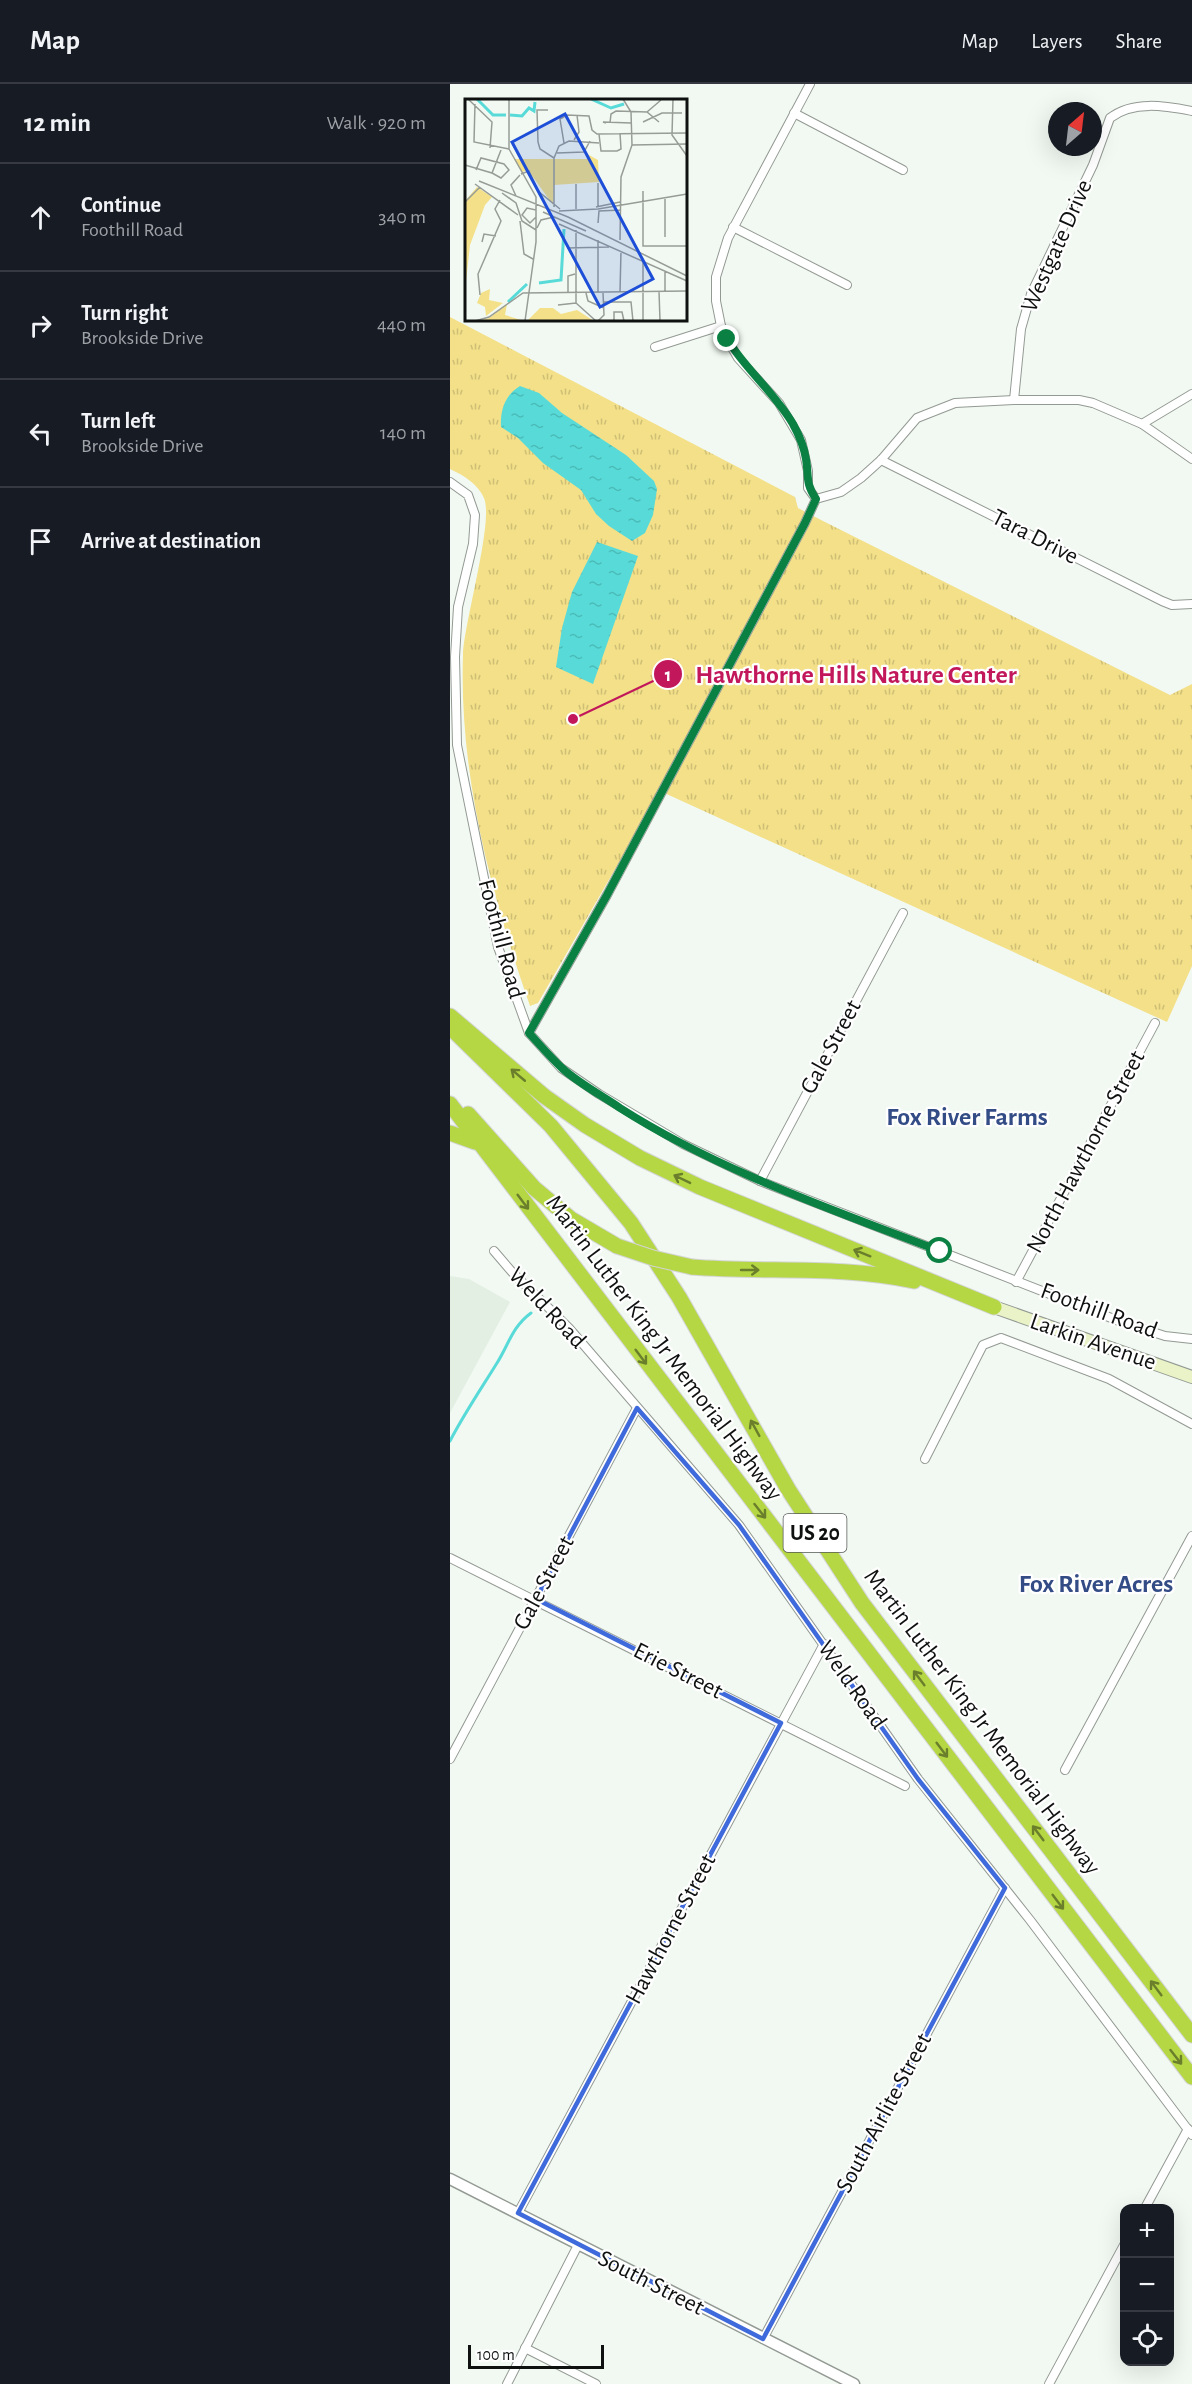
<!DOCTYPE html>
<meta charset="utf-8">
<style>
:root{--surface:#171b24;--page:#20242c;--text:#f1f3f6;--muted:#9ea1a6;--line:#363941}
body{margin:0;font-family:"Alegreya Sans",sans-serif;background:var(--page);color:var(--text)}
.controls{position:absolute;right:18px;bottom:18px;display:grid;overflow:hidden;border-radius:12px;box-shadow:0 6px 24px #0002}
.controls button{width:54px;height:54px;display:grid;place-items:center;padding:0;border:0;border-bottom:2px solid var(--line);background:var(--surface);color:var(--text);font:30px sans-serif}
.compass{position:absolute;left:598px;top:18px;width:54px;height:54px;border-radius:50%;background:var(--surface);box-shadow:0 6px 24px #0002;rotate:28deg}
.scale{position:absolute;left:18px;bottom:15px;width:136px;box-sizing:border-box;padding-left:6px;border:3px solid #0e110f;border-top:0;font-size:16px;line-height:21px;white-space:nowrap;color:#0e110f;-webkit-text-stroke:4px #fff;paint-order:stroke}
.stop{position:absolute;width:18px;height:18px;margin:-14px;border:4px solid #0b8043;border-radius:50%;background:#fff}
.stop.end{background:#0b8043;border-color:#fff;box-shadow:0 2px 6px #0008}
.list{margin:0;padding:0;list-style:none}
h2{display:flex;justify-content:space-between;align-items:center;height:78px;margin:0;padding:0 24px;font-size:26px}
h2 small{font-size:20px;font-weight:400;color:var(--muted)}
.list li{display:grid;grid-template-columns:39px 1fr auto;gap:18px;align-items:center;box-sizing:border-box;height:108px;padding:0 24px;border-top:2px solid var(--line)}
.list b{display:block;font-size:22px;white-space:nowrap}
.list p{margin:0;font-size:20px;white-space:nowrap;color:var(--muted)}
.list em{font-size:20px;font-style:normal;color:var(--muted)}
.icon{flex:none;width:33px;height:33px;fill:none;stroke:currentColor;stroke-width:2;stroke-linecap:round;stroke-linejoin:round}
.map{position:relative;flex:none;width:742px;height:2300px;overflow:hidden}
header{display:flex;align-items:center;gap:36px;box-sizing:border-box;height:84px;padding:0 30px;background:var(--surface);border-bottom:2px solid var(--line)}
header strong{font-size:28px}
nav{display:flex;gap:33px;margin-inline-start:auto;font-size:21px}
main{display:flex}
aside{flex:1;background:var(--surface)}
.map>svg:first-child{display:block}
</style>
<header>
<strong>Map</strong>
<nav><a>Map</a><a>Layers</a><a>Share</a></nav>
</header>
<main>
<aside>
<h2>12 min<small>Walk · 920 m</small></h2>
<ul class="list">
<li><svg class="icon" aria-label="ahead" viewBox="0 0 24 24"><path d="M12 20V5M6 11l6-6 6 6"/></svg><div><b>Continue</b><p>Foothill Road</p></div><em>340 m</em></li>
<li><svg class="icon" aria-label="right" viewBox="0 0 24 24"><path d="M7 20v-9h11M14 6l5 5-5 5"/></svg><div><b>Turn right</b><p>Brookside Drive</p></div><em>440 m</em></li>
<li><svg class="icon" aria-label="left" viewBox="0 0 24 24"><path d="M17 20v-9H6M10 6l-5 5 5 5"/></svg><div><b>Turn left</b><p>Brookside Drive</p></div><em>140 m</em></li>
<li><svg class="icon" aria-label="arrive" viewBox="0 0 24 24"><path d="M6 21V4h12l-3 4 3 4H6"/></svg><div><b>Arrive at destination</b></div></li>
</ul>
</aside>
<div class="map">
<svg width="742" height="2300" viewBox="0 0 742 2300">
<defs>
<pattern id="park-tufts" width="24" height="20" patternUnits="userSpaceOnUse" patternTransform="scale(1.5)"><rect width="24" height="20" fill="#f3e089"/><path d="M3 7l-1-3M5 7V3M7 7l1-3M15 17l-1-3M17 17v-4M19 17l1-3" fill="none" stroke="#cfbf75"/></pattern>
<pattern id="water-ripples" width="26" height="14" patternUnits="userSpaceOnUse" patternTransform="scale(1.5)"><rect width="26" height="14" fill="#58dbd8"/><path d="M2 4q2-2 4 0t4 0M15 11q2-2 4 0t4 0" fill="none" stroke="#4bbbb8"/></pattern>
</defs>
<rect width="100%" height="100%" fill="#f2f9f2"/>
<polygon fill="#e3efe3" points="0,1192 19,1195 60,1218 0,1329"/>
<path fill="url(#park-tufts)" d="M0 233 345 413 348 424 373 437 720 611 742 600V882L717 938 210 707 88 919 80 922C41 810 9 691 13 571 14 539 44 437 34 414 28 400 13 391 0 385Z"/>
<g fill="url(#water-ripples)">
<path d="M70 302 89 309 112 329 176 371 204 397 207 405 203 431 195 449 182 457 159 442 146 430 131 406 93 379 68 354 51 343C50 326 55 311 70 302Z"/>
<polygon points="147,458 188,472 143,600 106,583 112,544 122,508"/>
</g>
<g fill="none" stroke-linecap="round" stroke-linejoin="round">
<path stroke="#58dbd8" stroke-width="3" d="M0 1357C14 1330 31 1305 47 1279 59 1260 62 1243 81 1229"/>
<defs>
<g id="minor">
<polyline points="344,29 453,86"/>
<polyline points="283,143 397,201"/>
<polyline points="205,263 271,242"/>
<path d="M564 316 571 245 581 210 643 81 660 34C683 16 715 22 742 27"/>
<polyline points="692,340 742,310"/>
<polyline points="431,376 712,517 722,521 742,520"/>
<polyline points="0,398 18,411 25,431 23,460 8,523 5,573 7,661 48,863 79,949 111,984 149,1010 233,1060 310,1097 669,1237 715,1252 742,1255"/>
<polyline points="366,415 391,408 411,394 431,376 467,334 505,319 564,316 629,316 643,319 692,340 742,375"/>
<polyline points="79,949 157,811 355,439 366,415 358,404 358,387 351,356 329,319 288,274 277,255 271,242 266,217 266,193 278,154 360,0"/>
<polyline points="310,1097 453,829"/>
<polyline points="44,1167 62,1188 119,1244 289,1441 468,1695 580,1836 742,2051"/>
<polyline points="566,1198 705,939"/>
<polyline points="475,1375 533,1261 551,1254 659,1295 742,1340"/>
<polyline points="0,1474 455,1702"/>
<polyline points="0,1675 187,1324"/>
<polyline points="615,1686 742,1452"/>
<polyline points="695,2124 738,2045"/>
<polyline points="68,2129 374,1560"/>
<polyline points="313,2255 555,1804"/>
<polyline points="75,2264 146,2300"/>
<polyline points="57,2300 128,2161"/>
<polyline points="599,2300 674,2161"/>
</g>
<polyline id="tertiary" points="0,2095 404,2300"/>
<polyline id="secondary" points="544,1223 742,1293"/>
<g id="motorway">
<polyline points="0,932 94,1012 135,1041 190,1074 250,1103 544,1223"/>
<polyline points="0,943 101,1042 181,1139 229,1213 338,1405 412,1519 742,1951"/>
<polyline points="0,1020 742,1993"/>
<polyline points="18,1030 84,1104 121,1135 167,1162"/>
<polyline points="0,1049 25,1058"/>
<path d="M242 1183C316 1189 390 1181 464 1197"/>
</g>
</defs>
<use href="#minor" stroke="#939993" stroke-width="10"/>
<use href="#tertiary" stroke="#939993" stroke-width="13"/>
<use href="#secondary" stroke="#939993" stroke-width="14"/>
<use href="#motorway" stroke="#d4d4d4" stroke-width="17"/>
<use href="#minor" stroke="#fff" stroke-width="8"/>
<use href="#tertiary" stroke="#fff" stroke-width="10"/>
<use href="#secondary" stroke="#e9f3c7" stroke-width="12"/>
<use href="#motorway" stroke="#b5d744" stroke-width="15"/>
<defs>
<polyline id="motorway-bridge" points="167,1162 203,1174 242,1183"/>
</defs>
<use href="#motorway-bridge" stroke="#d4d4d4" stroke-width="17" stroke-linecap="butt"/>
<use href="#motorway-bridge" stroke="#b5d744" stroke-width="15"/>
</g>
<defs><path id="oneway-shaft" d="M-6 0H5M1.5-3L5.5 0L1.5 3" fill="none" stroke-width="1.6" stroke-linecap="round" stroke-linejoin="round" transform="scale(1.5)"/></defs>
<g stroke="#6a7e2c">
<use href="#oneway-shaft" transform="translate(68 991) rotate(-140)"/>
<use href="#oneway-shaft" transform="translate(232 1095) rotate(-154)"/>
<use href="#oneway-shaft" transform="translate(73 1118) rotate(53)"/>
<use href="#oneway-shaft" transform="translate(412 1169) rotate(-158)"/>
<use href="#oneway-shaft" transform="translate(300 1186)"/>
<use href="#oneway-shaft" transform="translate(191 1273) rotate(53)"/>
<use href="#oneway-shaft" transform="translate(305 1344) rotate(-119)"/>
<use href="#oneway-shaft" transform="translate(310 1427) rotate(52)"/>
<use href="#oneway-shaft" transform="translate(469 1594) rotate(-127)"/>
<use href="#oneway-shaft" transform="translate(492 1666) rotate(53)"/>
<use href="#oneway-shaft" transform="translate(588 1749) rotate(-127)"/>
<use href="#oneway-shaft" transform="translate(608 1818) rotate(53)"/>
<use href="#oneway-shaft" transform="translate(706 1904) rotate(-127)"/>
<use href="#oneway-shaft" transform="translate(726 1973) rotate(52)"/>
</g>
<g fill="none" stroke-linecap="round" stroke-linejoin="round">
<path stroke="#0b8043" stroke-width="8" d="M277 255C296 286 325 309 343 340 349 351 354 362 356 375 359 392 355 399 366 415L355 439 157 811 79 949C90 961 101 974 113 985 130 1000 151 1011 170 1024 269 1087 381 1125 490 1167"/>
</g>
<path fill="none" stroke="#3f6adc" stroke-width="4.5" stroke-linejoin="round" d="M187 1324 289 1441 468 1695 555 1804 313 2255 68 2129 331 1639 86 1515Z"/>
<g text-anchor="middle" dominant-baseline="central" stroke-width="4.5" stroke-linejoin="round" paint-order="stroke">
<rect fill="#fff" stroke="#565857" stroke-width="1.5" x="333.5" y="1430" width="63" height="38" rx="4.5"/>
<g font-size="22" font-weight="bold" fill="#0e110f">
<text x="365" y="1449">US 20</text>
</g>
<g font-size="24" fill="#0e110f" stroke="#fff">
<text transform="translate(607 162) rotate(-66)">Westgate Drive</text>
<text transform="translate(585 453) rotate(27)">Tara Drive</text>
<text transform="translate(51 855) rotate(75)">Foothill Road</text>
<text transform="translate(381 963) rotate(-62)">Gale Street</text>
<text transform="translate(636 1068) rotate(-62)">North Hawthorne Street</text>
<text transform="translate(97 1224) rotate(47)">Weld Road</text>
<text transform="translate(649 1227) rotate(20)">Foothill Road</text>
<text transform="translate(643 1258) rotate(19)">Larkin Avenue</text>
<text transform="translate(214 1264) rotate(53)">Martin Luther King Jr Memorial Highway</text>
<text transform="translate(94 1499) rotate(-62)">Gale Street</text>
<text transform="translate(228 1587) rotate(27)">Erie Street</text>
<text transform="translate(402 1601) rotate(55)">Weld Road</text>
<text transform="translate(532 1638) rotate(53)">Martin Luther King Jr Memorial Highway</text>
<text transform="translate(221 1845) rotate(-62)">Hawthorne Street</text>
<text transform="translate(434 2029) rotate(-62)">South Airlite Street</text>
<text transform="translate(201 2199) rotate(27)">South Street</text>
</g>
<g font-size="26" font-weight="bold" fill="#344c86" stroke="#fff">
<text x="517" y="1033">Fox River Farms</text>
<text x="646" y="1500">Fox River Acres</text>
</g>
</g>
<g transform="translate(15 15)">
<rect width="222" height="222" fill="#f2f9f2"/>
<path d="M12 88 27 98 20 106 5 146 0 192V102Z" fill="#f3e089"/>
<path d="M42 205 40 216 56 221 14 222 24 219Z" fill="#f3e089"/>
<path d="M25 190 24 201 38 204 21 217 20 208 12 204 16 194Z" fill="#f3e089"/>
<path d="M124 56 133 61 134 83 89 86 88 106 63 71 57 73 49 60H122ZM75 209H88L96 215 112 211 129 222H62Z" fill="#f3e089"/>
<path fill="none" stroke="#58dbd8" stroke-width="3" d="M12 0 28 16H41M126 0 146 9 159 5M45 16 57 17 64 9 69 12 70 3M74 184 96 181 99 130M43 203 62 185"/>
<path fill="none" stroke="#979c97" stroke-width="1.5" d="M3 0 27 23 25 49M44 0V50M208 0 207 36 222 57M10 5 9 43 44 50M83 11H72L73 43 75 50 89 59V108M182 13 196 1M178 23 197 14H217M141 24 138 23 166 24M145 24 146 15 151 12 182 13 194 23M134 35 136 52H152L156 50 155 34M109 41 114 33 112 16M99 44 95 20 102 16 124 17 127 31 132 35 222 34M167 46 222 45M44 50 71 98V143L60 222M92 54 119 53 125 42M89 59 94 47 104 42 134 44M0 66 27 74 36 51M11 71 16 59 39 65 44 71 36 79 27 74M56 75 64 72 73 92 95 110M14 82 103 118 222 177M10 85 53 116M178 92V147H222M37 94 51 104 57 122 71 131M51 97 46 86 55 76M0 103 15 88M131 108 155 103M133 108V84M111 110V85M133 110 222 95M94 112 133 110M78 113 121 132M71 118 65 124 57 116 62 109 71 111M55 122 59 155 68 160M133 124 134 112 156 111M94 125 222 182M72 129 76 121 89 118M111 131V204L131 222M200 138V100M155 141 156 78 167 46 166 13 158 0M17 143 19 135 31 137M102 149 144 148M178 162V222M194 192 195 222M200 192V172M133 193V141M155 193 156 152M103 194V177L110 175M121 194 123 202 139 209M15 196 13 175 36 122 30 110 35 101M139 203H166L168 222M93 206 111 204M10 222 24 218 58 194 222 192M133 222 139 216 138 194M149 222V213H157L159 222"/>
<path fill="#1d4ed8" fill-opacity="0.15" stroke="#1d4ed8" stroke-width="3" d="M100 15 188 180 135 208 47 43Z"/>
<rect width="222" height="222" fill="none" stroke="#0e110f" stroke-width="3"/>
</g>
<path fill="none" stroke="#c2185b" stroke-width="2" d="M123 635L218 590"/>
<g fill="#c2185b" stroke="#fff" stroke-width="2">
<circle cx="123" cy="635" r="6"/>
<circle cx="218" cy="590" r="15"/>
</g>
<g font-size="18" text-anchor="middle" font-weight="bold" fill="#fff">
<text x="218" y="597">1</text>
</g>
<g font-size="26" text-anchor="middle" font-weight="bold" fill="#c2185b" stroke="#fff" stroke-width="4.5" stroke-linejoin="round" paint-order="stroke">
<text x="406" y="599">Hawthorne Hills Nature Center</text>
</g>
</svg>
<div class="controls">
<button>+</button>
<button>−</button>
<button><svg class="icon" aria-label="locate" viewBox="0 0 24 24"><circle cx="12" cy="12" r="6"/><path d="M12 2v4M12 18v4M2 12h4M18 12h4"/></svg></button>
</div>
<svg class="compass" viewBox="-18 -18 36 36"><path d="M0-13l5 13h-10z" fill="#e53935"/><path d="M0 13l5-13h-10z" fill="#9ea1a6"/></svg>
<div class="scale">100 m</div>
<div class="stop" style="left:490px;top:1167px"></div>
<div class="stop end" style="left:277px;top:255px"></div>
</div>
</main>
